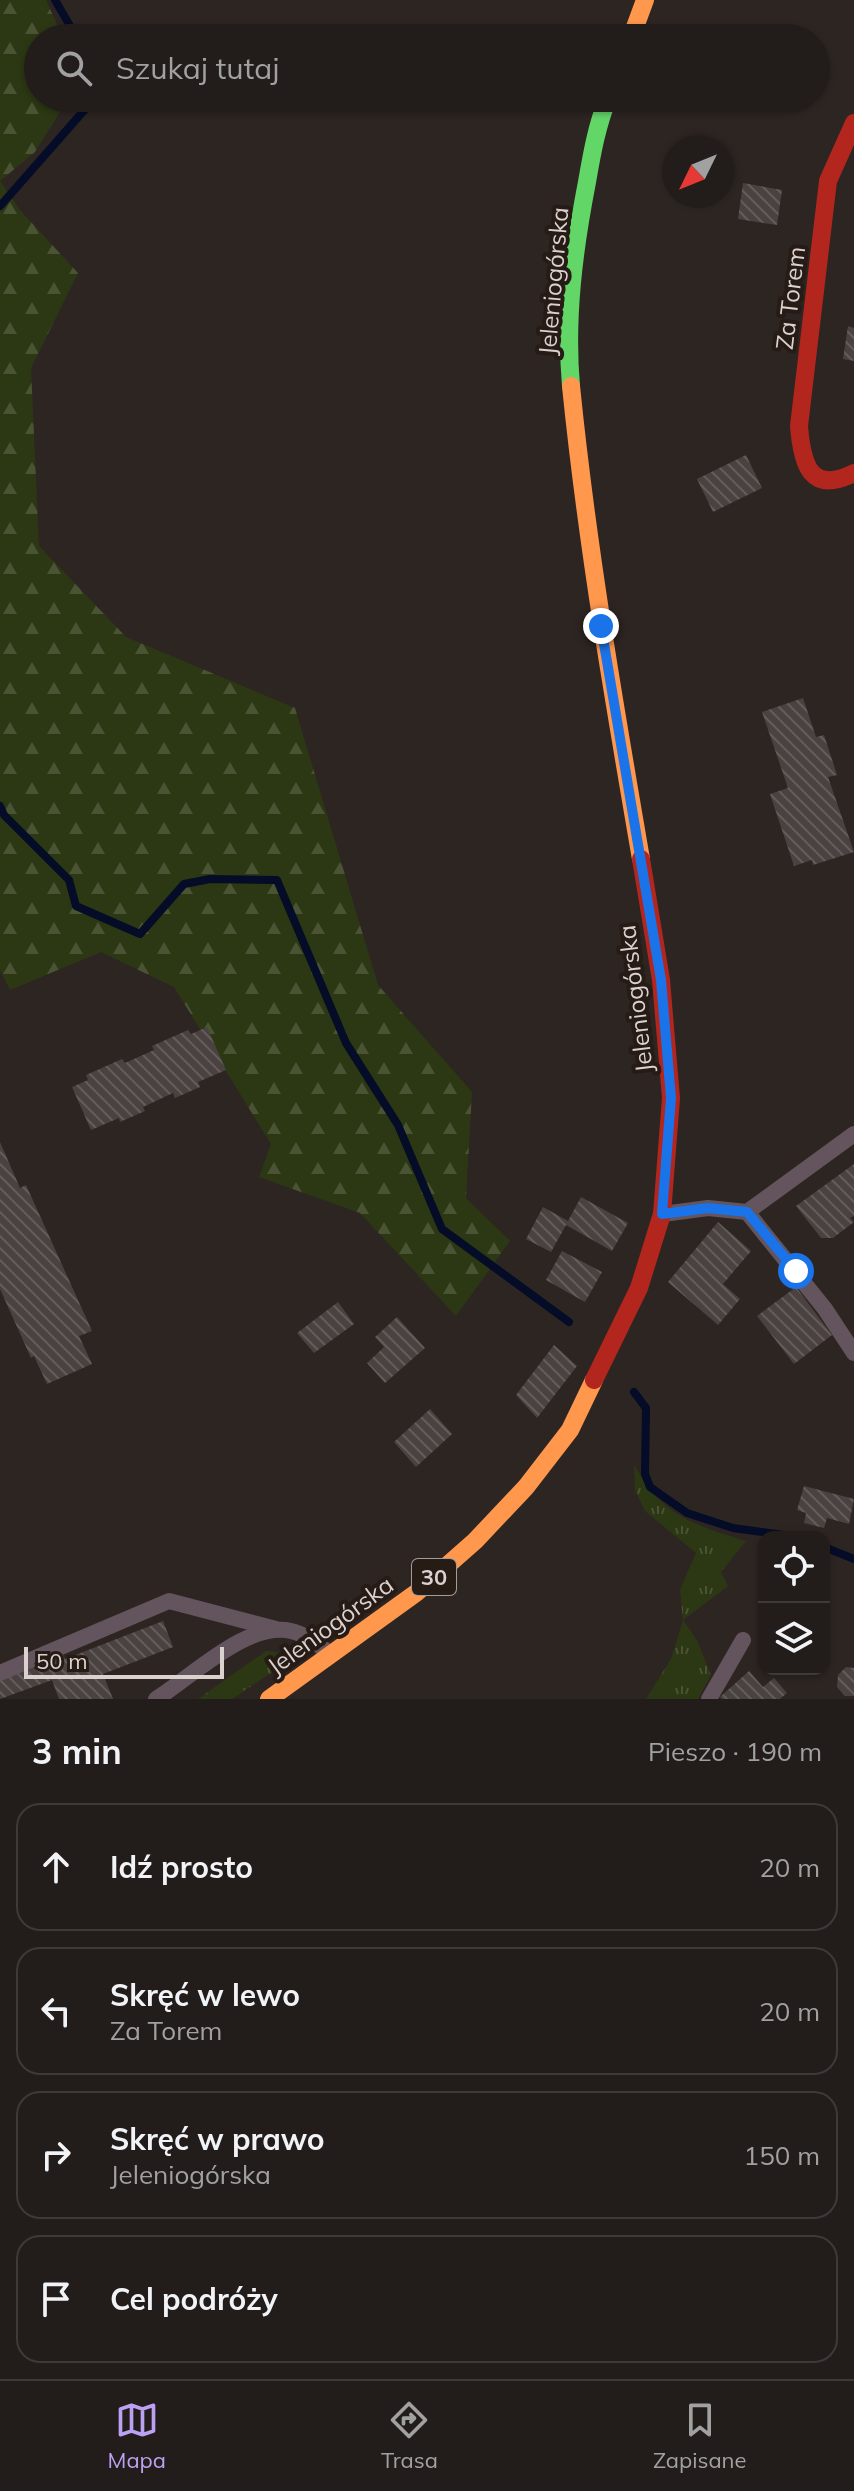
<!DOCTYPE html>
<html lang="pl">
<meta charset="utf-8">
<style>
:root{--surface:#221c1a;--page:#2a2523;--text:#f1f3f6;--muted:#a2a1a2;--line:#3f3a39;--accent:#bca0f2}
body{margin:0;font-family:Mulish,sans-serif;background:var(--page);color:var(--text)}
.controls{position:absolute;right:24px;bottom:24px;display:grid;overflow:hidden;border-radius:16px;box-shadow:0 2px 6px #0004}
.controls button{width:72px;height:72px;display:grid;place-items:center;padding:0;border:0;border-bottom:2px solid var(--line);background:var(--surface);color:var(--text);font:40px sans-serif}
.compass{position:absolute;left:662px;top:136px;width:72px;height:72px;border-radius:50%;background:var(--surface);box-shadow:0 2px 6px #0004;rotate:227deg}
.scale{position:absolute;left:24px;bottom:20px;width:200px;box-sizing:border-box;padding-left:8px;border:4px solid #dbd2cf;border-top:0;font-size:22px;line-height:28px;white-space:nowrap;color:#dbd2cf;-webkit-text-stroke:6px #271b15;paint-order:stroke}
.stop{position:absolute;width:24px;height:24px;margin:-18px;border:6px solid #1a73e8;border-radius:50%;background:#fff}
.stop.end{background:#1a73e8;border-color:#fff;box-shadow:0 2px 8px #0008}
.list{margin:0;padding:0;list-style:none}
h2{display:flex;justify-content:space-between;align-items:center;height:104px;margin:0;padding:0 32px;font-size:34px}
h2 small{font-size:26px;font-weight:400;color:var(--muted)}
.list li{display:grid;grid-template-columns:52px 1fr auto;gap:24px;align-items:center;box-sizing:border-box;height:128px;margin:0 16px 16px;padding:0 16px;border:2px solid var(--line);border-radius:24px}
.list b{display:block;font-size:30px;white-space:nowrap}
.list p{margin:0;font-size:26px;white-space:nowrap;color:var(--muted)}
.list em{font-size:26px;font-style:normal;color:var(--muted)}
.icon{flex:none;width:44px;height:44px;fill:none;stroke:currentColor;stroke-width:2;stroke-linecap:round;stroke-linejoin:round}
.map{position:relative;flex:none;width:854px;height:1699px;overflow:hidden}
.search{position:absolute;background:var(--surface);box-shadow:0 2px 6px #0004;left:24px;right:24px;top:24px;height:88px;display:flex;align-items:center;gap:20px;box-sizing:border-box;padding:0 28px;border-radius:44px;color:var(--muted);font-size:30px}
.sheet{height:680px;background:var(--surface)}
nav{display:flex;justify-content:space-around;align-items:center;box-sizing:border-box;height:112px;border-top:2px solid var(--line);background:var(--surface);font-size:22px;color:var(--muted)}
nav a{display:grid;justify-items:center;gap:4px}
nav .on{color:var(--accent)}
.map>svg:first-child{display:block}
</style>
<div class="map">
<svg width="854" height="1699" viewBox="0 0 854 1699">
<defs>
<pattern id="grass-tufts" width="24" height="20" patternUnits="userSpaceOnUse" patternTransform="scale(2)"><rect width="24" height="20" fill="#2c3713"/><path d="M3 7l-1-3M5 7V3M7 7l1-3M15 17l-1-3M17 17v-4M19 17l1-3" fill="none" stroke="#4a5334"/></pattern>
<pattern id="forest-firs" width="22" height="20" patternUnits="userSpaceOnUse" patternTransform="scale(2)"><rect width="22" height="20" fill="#2c3713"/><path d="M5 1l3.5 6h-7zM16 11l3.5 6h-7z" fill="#4a5334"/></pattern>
<pattern id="building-back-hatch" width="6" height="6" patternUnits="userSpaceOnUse" patternTransform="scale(2)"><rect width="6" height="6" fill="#494240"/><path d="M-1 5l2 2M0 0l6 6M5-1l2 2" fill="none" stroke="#635c5b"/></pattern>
</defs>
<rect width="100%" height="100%" fill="#2d2522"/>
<g fill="url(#grass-tufts)">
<path d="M634 1464C661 1515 693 1525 746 1541L721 1572 728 1586 683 1620 697 1640 711 1675 698 1699H646L671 1659 683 1620 680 1590 696 1553 645 1511 635 1490Z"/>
<polygon points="266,1651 277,1652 281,1655 282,1662 278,1668 232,1699 198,1699"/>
</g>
<g fill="url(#forest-firs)">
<polygon points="0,0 46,0 63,38 38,38 38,98 73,98 60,112 35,152 0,181"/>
<polygon points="0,181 20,210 78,273 31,368 39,546 126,637 295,708 378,985 472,1092 466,1198 510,1241 456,1316 360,1213 259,1177 271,1144 174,987 101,952 10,990 0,970"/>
</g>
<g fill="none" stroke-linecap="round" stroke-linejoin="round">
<g stroke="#040c27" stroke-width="8">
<polyline points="55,0 77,38"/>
<polyline points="0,206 95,98"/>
<polyline points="0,806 4,815 69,880 76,906 140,934 184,884 210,879 277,880 346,1043 398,1125 442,1229 569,1322"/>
<polyline points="634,1392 646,1408 645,1474 650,1487 687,1513 733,1528 798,1537"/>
<polyline points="824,1547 854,1559"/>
</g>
</g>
<g fill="url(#building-back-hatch)">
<polygon points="743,183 782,190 777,225 738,219"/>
<polygon points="848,326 854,328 854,361 843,359"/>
<polygon points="746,455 762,488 713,512 697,479"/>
<polygon points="803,698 816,737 824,735 837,775 828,777 854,852 813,865 812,860 794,866 770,794 788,788 762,712"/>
<polygon points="207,1027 226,1070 198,1082 200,1087 175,1098 173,1093 143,1107 145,1111 120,1122 119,1118 91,1130 72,1087 88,1080 86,1075 122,1059 125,1063 154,1050 152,1046 188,1030 191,1034"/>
<polygon points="0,1142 20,1188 26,1185 92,1331 79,1336 92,1364 47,1384 34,1356 31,1358 0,1289"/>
<polygon points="854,1164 854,1216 850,1218 854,1222 833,1238 821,1238 796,1206"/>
<polygon points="581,1197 628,1223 612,1251 566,1225 551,1252 526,1239 543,1207 568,1221"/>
<polygon points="718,1222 751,1251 723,1284 740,1299 718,1325 668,1282"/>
<polygon points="562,1251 602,1272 585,1302 546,1280"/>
<polygon points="796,1287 832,1335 794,1364 757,1316"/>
<polygon points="338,1302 354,1324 314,1353 297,1333"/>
<polygon points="397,1317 425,1348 385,1383 367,1363 384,1347 375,1337"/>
<polygon points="554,1345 577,1366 537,1418 516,1395"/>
<polygon points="430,1409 452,1434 416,1467 394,1442"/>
<polygon points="804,1486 854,1499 849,1524 827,1518 824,1528 804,1523 806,1513 797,1510"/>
<polygon points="163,1621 173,1647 103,1674 113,1699 59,1699 52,1680 0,1699 0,1675 61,1650 65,1659"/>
<polygon points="846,1667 854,1668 854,1696 845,1696 837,1687 838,1675"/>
<polygon points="749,1671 763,1687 774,1678 787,1693 780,1699 722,1699 720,1697"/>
</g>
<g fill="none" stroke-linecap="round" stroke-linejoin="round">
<g stroke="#63545d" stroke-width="16">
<polyline points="747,1212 825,1309 854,1353"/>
<polyline points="663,1214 708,1208 747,1212 854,1134"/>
<polyline points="0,1673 169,1601 276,1629"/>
<path d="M156 1699C192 1677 247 1621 291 1631 305 1634 317 1644 328 1652"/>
<polyline points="709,1699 743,1640"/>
</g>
<path stroke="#63d668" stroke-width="18" d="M571 386C565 318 574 249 587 182 592 153 597 125 608 98"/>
<g stroke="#ff974d" stroke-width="18">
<polyline points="631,38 645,0"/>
<path d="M571 386C587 545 614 702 641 859"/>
<polyline points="269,1699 416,1593 475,1541 526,1487 570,1430 594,1380"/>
</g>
<g stroke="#b3261e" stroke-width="18">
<path d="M854 123 828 181 799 426C802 464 810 495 854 473"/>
<polyline points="594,1380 639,1288 662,1214 671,1098 661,980 641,859"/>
</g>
</g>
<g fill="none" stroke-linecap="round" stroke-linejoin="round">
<polyline stroke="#1a73e8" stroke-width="10" points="601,626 661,980 671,1098 662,1214 708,1208 747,1212 796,1271"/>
</g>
<g text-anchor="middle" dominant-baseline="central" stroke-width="8" stroke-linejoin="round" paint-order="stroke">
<rect fill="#271b15" stroke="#a59b97" stroke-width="2" x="412" y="1559" width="44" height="36" rx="6"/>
<g font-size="22" font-weight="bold" fill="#dbd2cf">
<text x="434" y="1577">30</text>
</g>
<g font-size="24" fill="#dbd2cf" stroke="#271b15">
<text transform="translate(553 281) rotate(-85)">Jeleniogórska</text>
<text transform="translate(790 298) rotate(-83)">Za Torem</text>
<text transform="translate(635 999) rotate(-97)">Jeleniogórska</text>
<text transform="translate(330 1625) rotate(-36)">Jeleniogórska</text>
</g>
</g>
</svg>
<div class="controls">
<button><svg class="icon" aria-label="locate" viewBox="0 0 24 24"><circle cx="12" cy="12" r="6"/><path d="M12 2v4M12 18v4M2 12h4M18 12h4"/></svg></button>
<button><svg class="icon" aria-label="layers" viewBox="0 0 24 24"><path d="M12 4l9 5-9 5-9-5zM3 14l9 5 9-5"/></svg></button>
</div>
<svg class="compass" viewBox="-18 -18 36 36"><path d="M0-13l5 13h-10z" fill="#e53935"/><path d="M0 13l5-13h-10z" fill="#a2a1a2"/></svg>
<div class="scale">50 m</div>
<div class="stop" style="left:796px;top:1271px"></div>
<div class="stop end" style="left:601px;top:626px"></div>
<div class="search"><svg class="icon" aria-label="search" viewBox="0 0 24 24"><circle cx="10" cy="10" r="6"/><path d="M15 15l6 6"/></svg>Szukaj tutaj</div>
</div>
<section class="sheet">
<h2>3 min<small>Pieszo · 190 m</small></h2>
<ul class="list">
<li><svg class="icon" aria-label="ahead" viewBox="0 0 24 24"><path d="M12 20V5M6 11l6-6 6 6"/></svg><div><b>Idź prosto</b></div><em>20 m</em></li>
<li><svg class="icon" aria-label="left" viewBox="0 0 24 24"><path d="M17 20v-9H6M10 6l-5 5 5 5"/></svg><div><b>Skręć w lewo</b><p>Za Torem</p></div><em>20 m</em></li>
<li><svg class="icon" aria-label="right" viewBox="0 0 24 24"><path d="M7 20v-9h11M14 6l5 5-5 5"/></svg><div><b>Skręć w prawo</b><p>Jeleniogórska</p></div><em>150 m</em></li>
<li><svg class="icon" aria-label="arrive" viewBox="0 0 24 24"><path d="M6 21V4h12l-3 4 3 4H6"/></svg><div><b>Cel podróży</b></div></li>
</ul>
</section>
<nav>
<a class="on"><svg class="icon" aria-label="map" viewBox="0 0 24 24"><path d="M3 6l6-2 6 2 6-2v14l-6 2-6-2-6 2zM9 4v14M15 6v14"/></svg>Mapa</a>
<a><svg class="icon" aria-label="directions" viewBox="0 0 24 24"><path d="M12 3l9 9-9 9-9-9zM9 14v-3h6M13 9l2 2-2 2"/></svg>Trasa</a>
<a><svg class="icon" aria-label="saved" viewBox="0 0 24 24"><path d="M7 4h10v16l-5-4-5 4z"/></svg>Zapisane</a>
</nav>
